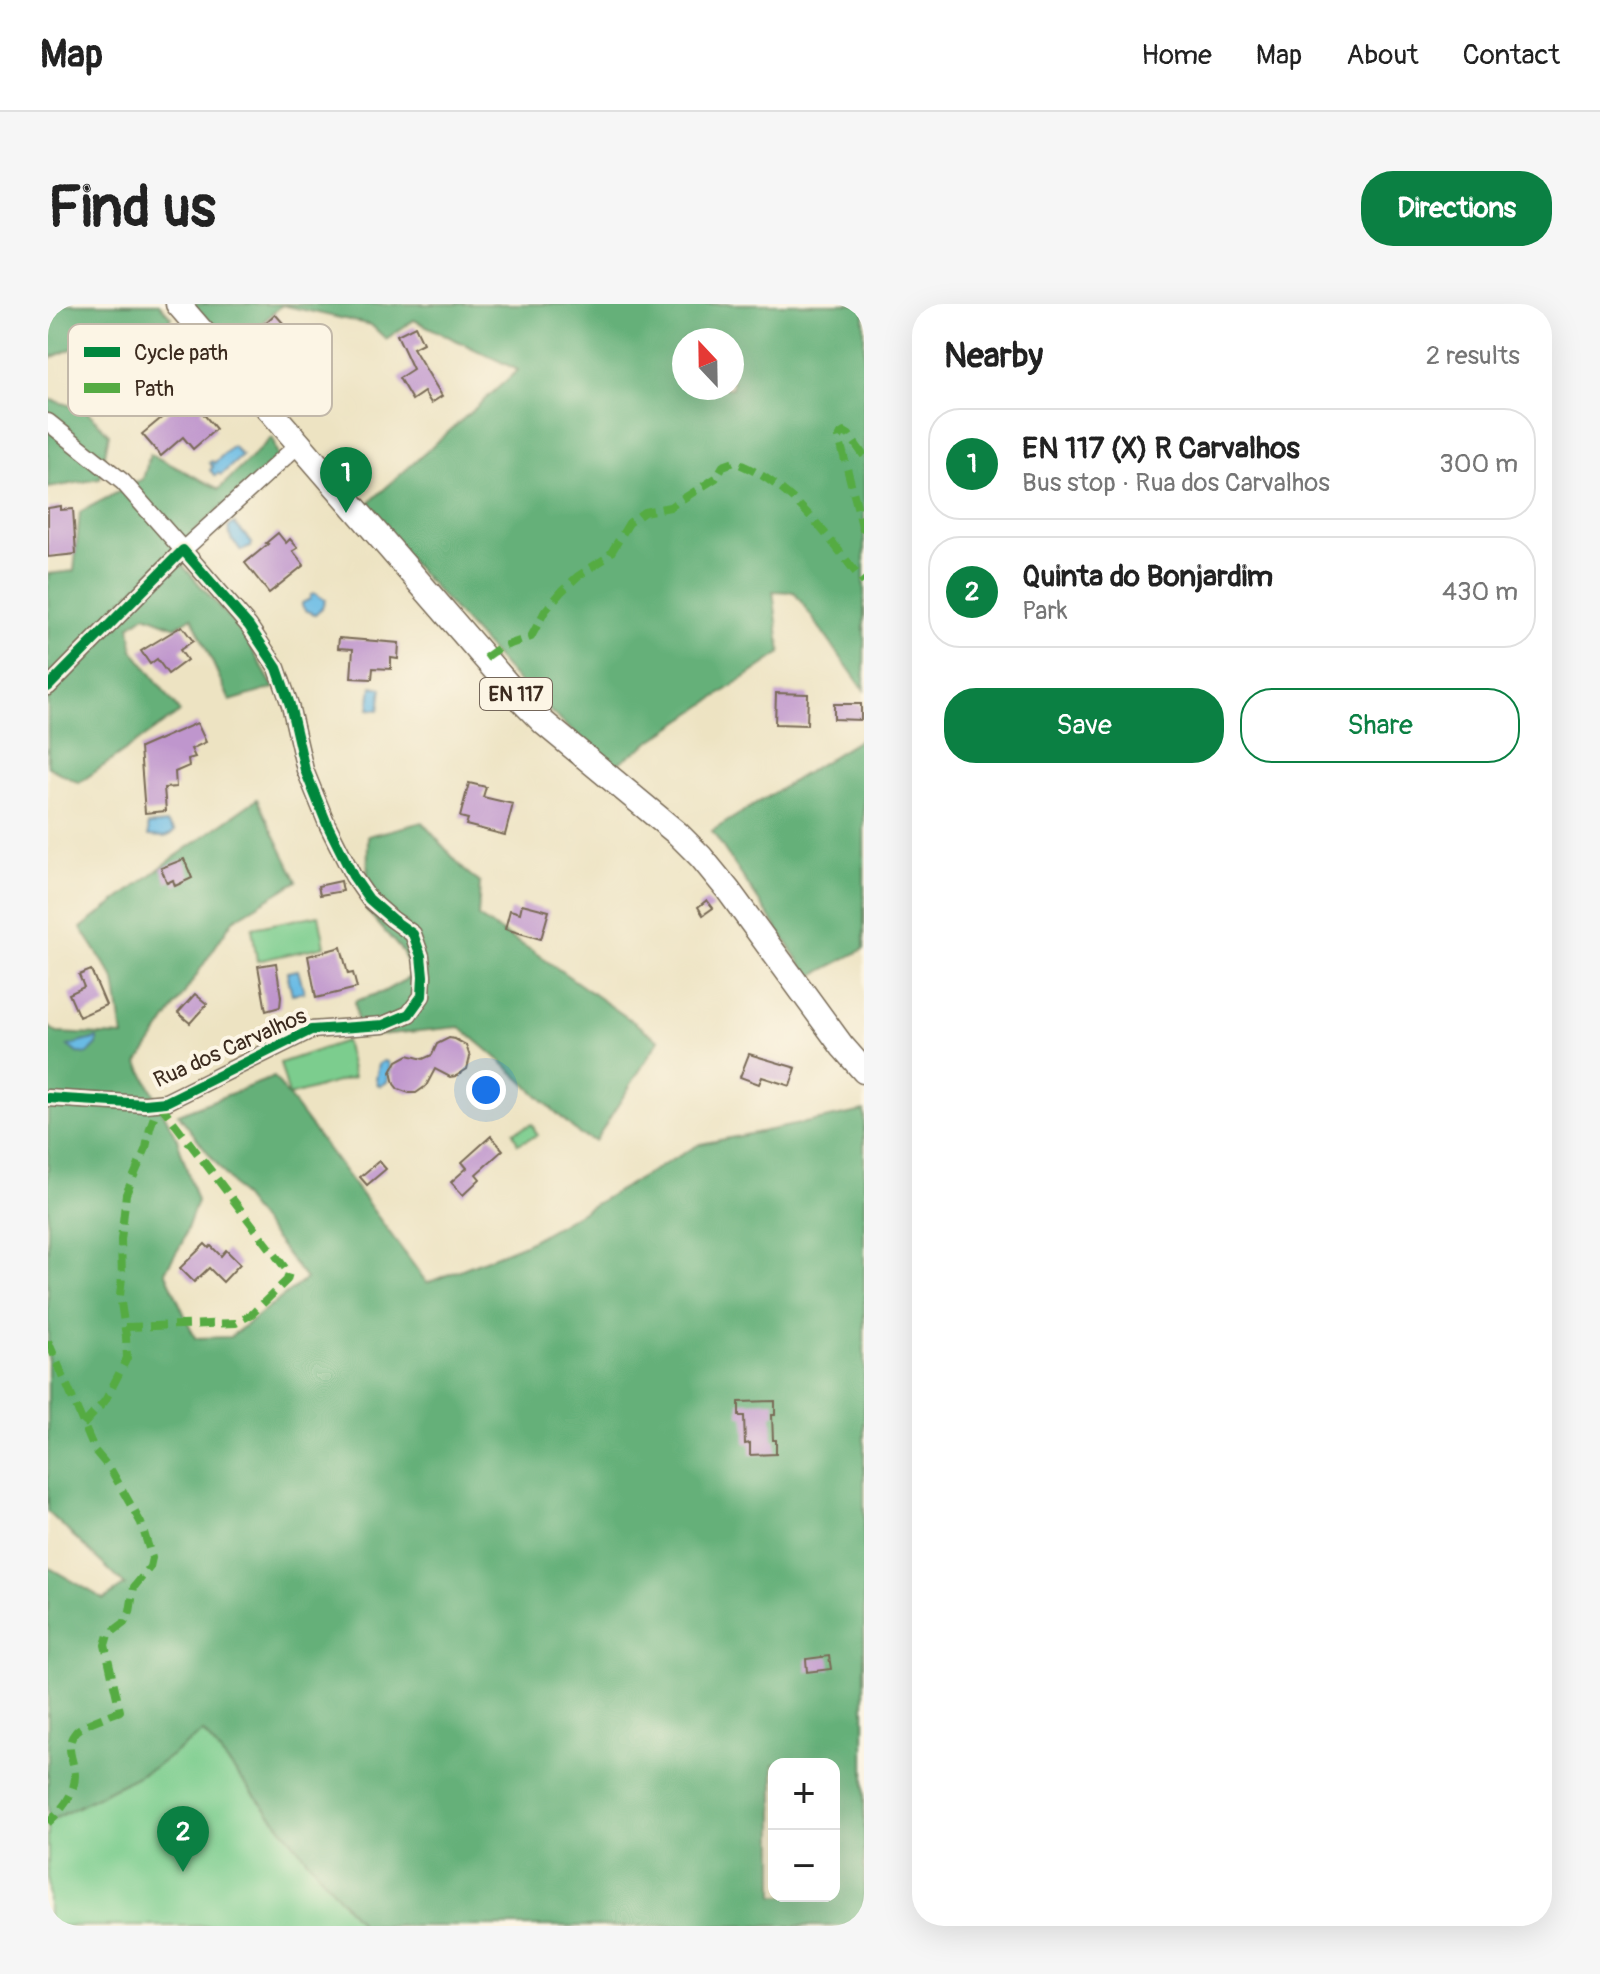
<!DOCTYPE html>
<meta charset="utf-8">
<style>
:root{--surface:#fff;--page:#f6f6f6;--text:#222;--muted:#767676;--line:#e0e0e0;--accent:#0b8043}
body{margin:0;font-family:Pangolin,sans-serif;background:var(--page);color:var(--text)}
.controls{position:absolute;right:24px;bottom:24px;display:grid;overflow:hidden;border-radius:16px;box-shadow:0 8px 32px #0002}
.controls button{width:72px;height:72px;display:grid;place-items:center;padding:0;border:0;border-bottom:2px solid var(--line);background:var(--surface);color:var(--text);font:40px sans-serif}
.compass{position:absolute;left:624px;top:24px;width:72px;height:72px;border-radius:50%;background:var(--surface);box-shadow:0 8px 32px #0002;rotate:338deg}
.you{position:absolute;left:438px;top:786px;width:28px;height:28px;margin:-20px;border:6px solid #fff;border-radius:50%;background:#1a73e8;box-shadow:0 0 0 12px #1a73e833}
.badge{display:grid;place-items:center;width:52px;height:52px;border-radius:50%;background:var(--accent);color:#fff;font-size:26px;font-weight:700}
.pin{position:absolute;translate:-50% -66px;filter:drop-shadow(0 2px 4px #0008)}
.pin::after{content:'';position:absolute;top:42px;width:28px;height:24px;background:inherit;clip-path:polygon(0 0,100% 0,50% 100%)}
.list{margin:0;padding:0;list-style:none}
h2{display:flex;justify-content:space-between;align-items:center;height:104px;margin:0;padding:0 32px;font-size:34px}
h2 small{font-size:26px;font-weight:400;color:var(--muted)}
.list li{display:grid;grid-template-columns:52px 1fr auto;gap:24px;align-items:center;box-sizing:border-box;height:112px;margin:0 16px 16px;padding:0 16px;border:2px solid var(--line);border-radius:32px}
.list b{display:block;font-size:30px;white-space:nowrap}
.list p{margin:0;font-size:26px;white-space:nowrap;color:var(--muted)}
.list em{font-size:26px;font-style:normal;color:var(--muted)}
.actions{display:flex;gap:16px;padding:24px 32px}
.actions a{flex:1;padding:18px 0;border:2px solid var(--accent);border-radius:32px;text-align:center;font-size:28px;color:var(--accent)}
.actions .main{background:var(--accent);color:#fff}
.map{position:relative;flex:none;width:816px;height:1622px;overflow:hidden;border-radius:32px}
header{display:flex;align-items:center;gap:48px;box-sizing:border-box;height:112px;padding:0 40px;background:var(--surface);border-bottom:2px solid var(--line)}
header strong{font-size:38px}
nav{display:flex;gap:44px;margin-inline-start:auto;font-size:28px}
.intro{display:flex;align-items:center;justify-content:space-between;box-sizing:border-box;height:192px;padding:0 48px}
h1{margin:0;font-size:56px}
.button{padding:20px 36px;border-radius:32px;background:var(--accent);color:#fff;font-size:28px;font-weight:700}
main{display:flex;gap:48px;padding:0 48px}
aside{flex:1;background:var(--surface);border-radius:32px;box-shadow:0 8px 32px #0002}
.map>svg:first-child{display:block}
</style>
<header>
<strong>Map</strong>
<nav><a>Home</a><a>Map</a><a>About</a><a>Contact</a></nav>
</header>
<div class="intro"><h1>Find us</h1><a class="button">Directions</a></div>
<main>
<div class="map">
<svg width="816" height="1622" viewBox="0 0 816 1622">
<rect width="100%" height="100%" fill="#fcf5e5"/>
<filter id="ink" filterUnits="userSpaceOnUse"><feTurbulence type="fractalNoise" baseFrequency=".0125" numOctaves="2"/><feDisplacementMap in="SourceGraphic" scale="16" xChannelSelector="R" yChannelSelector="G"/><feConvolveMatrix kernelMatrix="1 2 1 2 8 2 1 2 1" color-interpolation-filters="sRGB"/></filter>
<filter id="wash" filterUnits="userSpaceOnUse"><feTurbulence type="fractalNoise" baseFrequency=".006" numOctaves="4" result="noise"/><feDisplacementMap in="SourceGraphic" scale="32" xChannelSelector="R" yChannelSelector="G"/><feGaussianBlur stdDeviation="1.8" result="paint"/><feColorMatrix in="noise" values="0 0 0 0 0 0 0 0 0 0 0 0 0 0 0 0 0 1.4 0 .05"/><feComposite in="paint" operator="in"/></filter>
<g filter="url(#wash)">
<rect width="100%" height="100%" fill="#ede3c2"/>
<g fill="#7ccd8e" stroke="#5c7c56" stroke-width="2">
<polygon points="271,611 277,642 209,657 204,624"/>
<polygon points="297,737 306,773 241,792 232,759"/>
<polygon points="484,820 489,831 470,840 465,828"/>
<polygon points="155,1428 311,1617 314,1622 0,1622 0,1518 107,1463"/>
</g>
<g fill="#65b079" stroke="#506d4c" stroke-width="2" fill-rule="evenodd">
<polygon points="0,0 111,0 123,13 107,50 77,22 0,55"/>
<path d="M144 0H816V386L746 288 725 287 733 349 569 460 560 459 475 383 315 204 470 66 366 16 338 35 323 21 234 1 181 48ZM636 36H684V84H636Z"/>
<polygon points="0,95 38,106 61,130 52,175 0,184"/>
<polygon points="224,133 230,153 123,248 195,330 226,384 182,397 144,313 128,323 97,311 82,322 85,346 132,408 31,479 0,463 0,270 26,267 32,208 95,175 102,150 171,185"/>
<polygon points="816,433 816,645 762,673 664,527"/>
<path d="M209 495 249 577 185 616 90 759 129 835 149 897 134 939 117 967 147 1034 182 1033 258 975 130 810 226 773 379 979 477 940 652 840 816 807V1622H314L155 1428 107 1463 0 1518V1263L56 1295 77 1281 0 1208V722L9 729 75 732 67 676 33 624 128 552ZM726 1460H786V1592H726Z"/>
<polygon points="374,518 416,566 432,579 430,613 486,648 611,736 547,837 532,831 456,760 412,723 311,733 307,697 335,688 364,672 354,647 319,607 320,532"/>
</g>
<g fill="#69bbe5" stroke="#527282" stroke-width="2">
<polygon points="185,142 194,152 173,171 170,169 167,172 162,166 165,163 161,159 164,157 166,159"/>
<polygon points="186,219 204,239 203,243 193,247 188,240 184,237 180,224"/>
<polygon points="266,289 277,296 274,304 267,310 257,306 254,302 254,299 262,295 263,291"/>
<polygon points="324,382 334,384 331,406 321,405"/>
<path d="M119 519 127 527C118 536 112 532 101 532L100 521Z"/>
<polygon points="250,666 256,688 244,690 239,668"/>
<polygon points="49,734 49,741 40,750 29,749 20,742"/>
<polygon points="336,757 340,758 342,763 339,778 333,782 330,781 328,774 331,760"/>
</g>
<g id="blocks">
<g fill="#bf96cd">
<polygon points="227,10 235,19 211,41 203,32"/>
<polygon points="367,22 375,39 365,44 394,92 383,99 376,88 364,96 351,74 365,65 349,31"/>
<polygon points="144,71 156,86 148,92 157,103 153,107 168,125 145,145 135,133 113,152 94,130 129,101 121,91"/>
<polygon points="13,202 13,206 25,205 28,250 0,253 0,204"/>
<polygon points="230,229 238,239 242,235 250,244 245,247 256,261 221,289 197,259 220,240 218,239"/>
<polygon points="134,322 145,337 132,346 139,356 120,370 109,355 102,360 93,347"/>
<polygon points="291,334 351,339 350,355 343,354 343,365 325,364 324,375 303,374 305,345 290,344"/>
<polygon points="728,389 760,390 759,421 727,420"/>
<polygon points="786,400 813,400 813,416 786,415"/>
<polygon points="149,419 158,438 143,445 147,453 140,455 141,462 127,468 128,483 116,484 118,507 97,509 92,444"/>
<polygon points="421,479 438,483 435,493 465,500 457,531 418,521 420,515 412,513"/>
<polygon points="136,555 144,574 127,582 125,576 119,579 113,564"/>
<polygon points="293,577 295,587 272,591 270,582"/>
<polygon points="659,596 665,604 655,611 650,603"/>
<polygon points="474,600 501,607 493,635 457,625 462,606 472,609"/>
<polygon points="293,643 300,670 305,669 309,684 268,694 260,652"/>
<polygon points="228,659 233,693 232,703 218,707 210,662"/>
<polygon points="43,666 58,701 31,713 21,690 36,683 31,671"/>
<polygon points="147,690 159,700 142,719 130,709"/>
<polygon points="401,734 407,735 418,741 422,753 419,765 408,772 402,773 387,765 378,782 368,789 361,789 350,785 346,780 343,768 349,757 360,751 375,755 384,751 389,740"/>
<polygon points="701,750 748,764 742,782 714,773 711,780 692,773"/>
<polygon points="443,832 455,846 428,870 432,875 415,891 403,878 419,864 414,858"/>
<polygon points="331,857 338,865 319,881 312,873"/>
<polygon points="157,940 161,944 163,942 173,952 178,946 192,960 175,978 161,964 146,978 132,964"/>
<polygon points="727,1097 727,1111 724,1111 725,1136 728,1136 728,1150 702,1151 702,1139 697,1140 696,1112 691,1112 691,1098"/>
<polygon points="781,1352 783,1365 759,1368 758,1355"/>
</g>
</g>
</g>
<g filter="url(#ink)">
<use href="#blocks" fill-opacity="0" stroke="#796b57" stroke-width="2"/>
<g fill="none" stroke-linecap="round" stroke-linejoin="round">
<defs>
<g id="minor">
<polyline points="0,118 75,178 135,246 251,140"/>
<polyline points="0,383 135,246 201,322 229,364 242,401 257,466 279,520 305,572 321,595 344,615 365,630 373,652 375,672 374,692 361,710 335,721 263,726 118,798 97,800 0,794"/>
</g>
<polyline id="primary" points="130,0 474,397 496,419 630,530 653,553 680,586 794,742 816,767"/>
</defs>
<use href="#minor" stroke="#796b57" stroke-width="19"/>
<use href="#primary" stroke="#796b57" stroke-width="27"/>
<use href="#minor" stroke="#fff" stroke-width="16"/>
<use href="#primary" stroke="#fff" stroke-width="24"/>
<g stroke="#55ab43" stroke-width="8" stroke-dasharray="16 8" stroke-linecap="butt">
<polyline points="816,152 801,131 796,128 793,130 791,134 794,145 816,229"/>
<path d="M437 354 451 344 483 333 497 307 514 287 530 272 561 252 581 219 596 208 622 203 668 174 675 162 686 158C745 180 779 232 816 279"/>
<polyline points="77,1023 188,1019 204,1010 239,976 241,969 111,799"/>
<path d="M0 1037 47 1147 63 1166 93 1219 104 1254 102 1263 86 1283 82 1308 76 1319 60 1331 57 1341 72 1407C60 1412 35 1419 27 1429 16 1442 26 1456 27 1471 27 1491 13 1506 0 1519"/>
<polyline points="35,1121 57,1097 79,1054 78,1032 72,992 74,973 73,936 78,890 98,844 102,824 111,799"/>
</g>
<defs>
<polyline id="cycleway" points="0,383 135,246 201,322 229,364 242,401 257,466 279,520 305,572 321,595 344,615 365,630 373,652 375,672 374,692 361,710 335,721 263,726 118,798 97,800 0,794"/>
</defs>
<use href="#cycleway" stroke="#fcf5e5" stroke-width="15"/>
<use href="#cycleway" stroke="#00873e" stroke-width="10"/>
</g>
</g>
<g text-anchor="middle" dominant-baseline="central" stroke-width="8" stroke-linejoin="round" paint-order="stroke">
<rect fill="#fcf5e5" stroke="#75675a" stroke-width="2" x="432" y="374" width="72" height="32" rx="6"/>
<g font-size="20" font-weight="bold" fill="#3b2a1e">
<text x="468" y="390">EN 117</text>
</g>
<g font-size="22" fill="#3b2a1e" stroke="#fcf5e5">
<text transform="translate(182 744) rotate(-24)">Rua dos Carvalhos</text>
</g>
</g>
<rect x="20" y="20" width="264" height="92" rx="12" fill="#fcf5e5" stroke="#c2b8a9" stroke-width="2"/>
<rect x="36" y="43" width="36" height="10" fill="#00873e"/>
<rect x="36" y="79" width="36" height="10" fill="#55ab43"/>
<g font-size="22" fill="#3b2a1e">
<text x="86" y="56">Cycle path</text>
<text x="86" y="92">Path</text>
</g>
</svg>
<div class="controls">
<button>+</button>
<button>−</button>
</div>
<svg class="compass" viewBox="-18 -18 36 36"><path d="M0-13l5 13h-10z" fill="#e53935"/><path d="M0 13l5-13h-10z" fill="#767676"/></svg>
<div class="you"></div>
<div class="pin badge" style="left:298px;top:209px">1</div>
<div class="pin badge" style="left:135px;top:1568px">2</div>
</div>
<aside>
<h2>Nearby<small>2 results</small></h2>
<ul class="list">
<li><span class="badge">1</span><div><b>EN 117 (X) R Carvalhos</b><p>Bus stop · Rua dos Carvalhos</p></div><em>300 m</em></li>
<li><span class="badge">2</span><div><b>Quinta do Bonjardim</b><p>Park</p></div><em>430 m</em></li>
</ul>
<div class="actions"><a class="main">Save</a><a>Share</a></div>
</aside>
</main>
